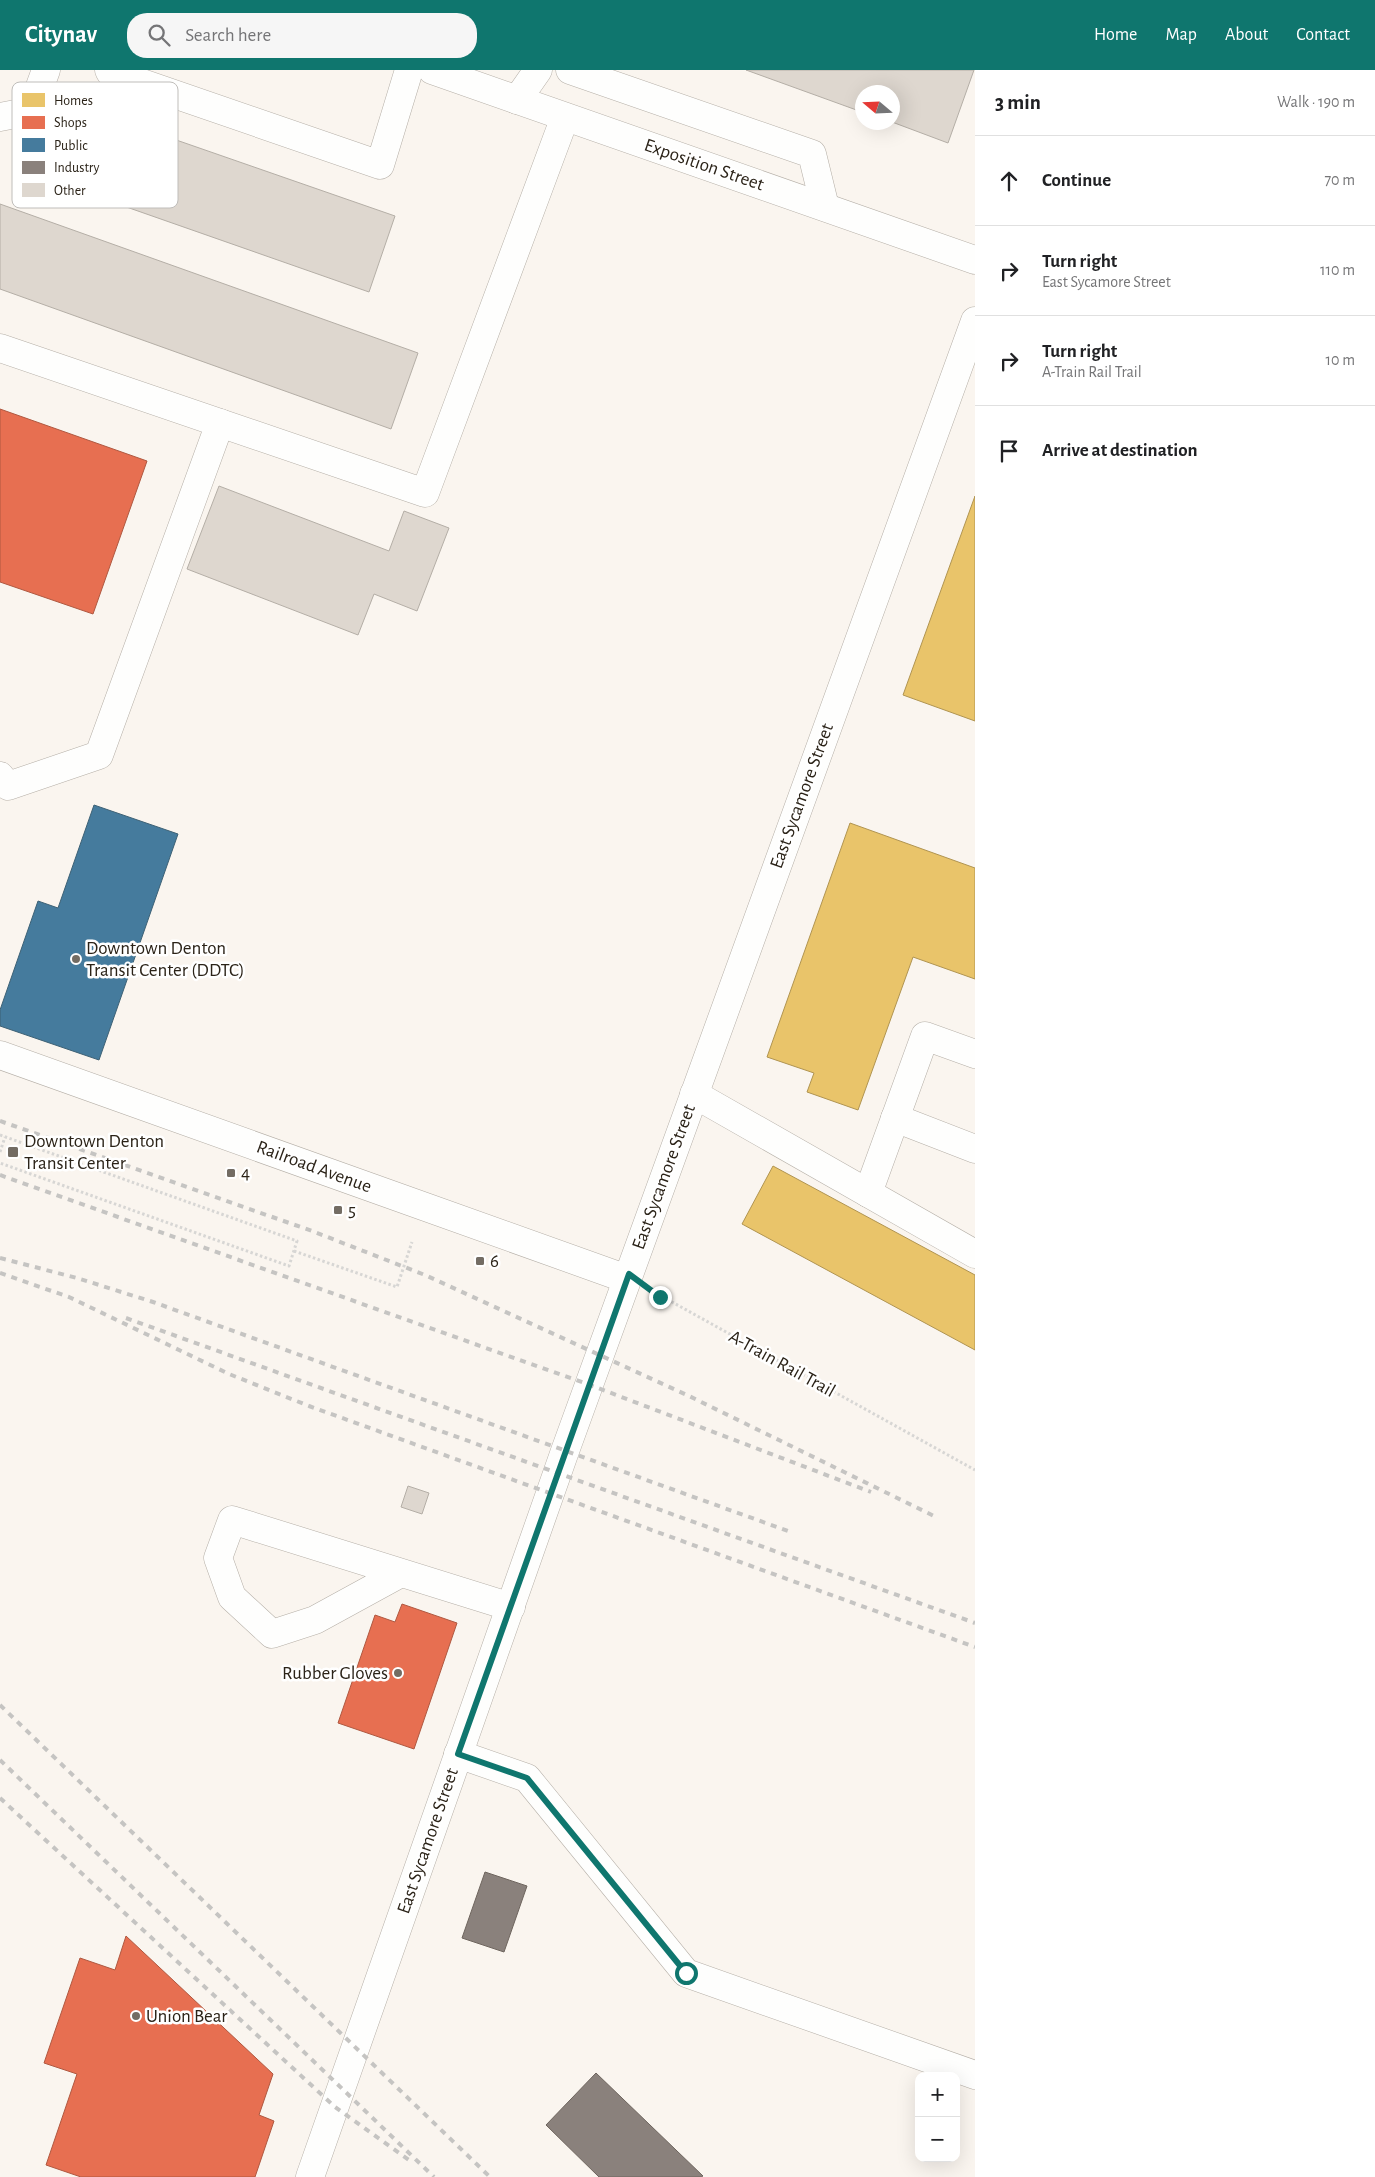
<!DOCTYPE html>
<meta charset="utf-8">
<style>
:root{--surface:#fff;--page:#f6f6f6;--text:#202124;--muted:#757577;--line:#e0e0e0;--accent:#0f766e}
body{margin:0;font-family:"Alegreya Sans",sans-serif;background:var(--page);color:var(--text)}
.controls{position:absolute;right:15px;bottom:15px;display:grid;overflow:hidden;border-radius:10px;box-shadow:0 5px 20px #0002}
.controls button{width:45px;height:45px;display:grid;place-items:center;padding:0;border:0;border-bottom:1px solid var(--line);background:var(--surface);color:var(--text);font:25px sans-serif}
.compass{position:absolute;left:855px;top:15px;width:45px;height:45px;border-radius:50%;background:var(--surface);box-shadow:0 5px 20px #0002;rotate:289deg}
.stop{position:absolute;width:15px;height:15px;margin:-11px;border:4px solid #0f766e;border-radius:50%;background:#fff}
.stop.end{background:#0f766e;border-color:#fff;box-shadow:0 1px 5px #0008}
.list{margin:0;padding:0;list-style:none}
h2{display:flex;justify-content:space-between;align-items:center;height:65px;margin:0;padding:0 20px;font-size:21px}
h2 small{font-size:16px;font-weight:400;color:var(--muted)}
.list li{display:grid;grid-template-columns:32px 1fr auto;gap:15px;align-items:center;box-sizing:border-box;height:90px;padding:0 20px;border-top:1px solid var(--line)}
.list b{display:block;font-size:19px;white-space:nowrap}
.list p{margin:0;font-size:16px;white-space:nowrap;color:var(--muted)}
.list em{font-size:16px;font-style:normal;color:var(--muted)}
.icon{flex:none;width:28px;height:28px;fill:none;stroke:currentColor;stroke-width:2;stroke-linecap:round;stroke-linejoin:round}
.map{position:relative;flex:none;width:975px;height:2107px;overflow:hidden}
header{display:flex;align-items:center;gap:30px;box-sizing:border-box;height:70px;padding:0 25px;background:var(--accent);color:#fff}
header strong{font-size:24px}
nav{display:flex;gap:28px;margin-inline-start:auto;font-size:18px}
.search{width:350px;height:45px;background:var(--page);display:flex;align-items:center;gap:12px;box-sizing:border-box;padding:0 18px;border-radius:20px;color:var(--muted);font-size:19px}
main{display:flex}
aside{flex:1;background:var(--surface)}
.map>svg:first-child{display:block}
</style>
<header>
<strong>Citynav</strong>
<div class="search"><svg class="icon" aria-label="search" viewBox="0 0 24 24"><circle cx="10" cy="10" r="6"/><path d="M15 15l6 6"/></svg>Search here</div>
<nav><a>Home</a><a>Map</a><a>About</a><a>Contact</a></nav>
</header>
<main>
<div class="map">
<svg width="975" height="2107" viewBox="0 0 975 2107">
<rect width="100%" height="100%" fill="#faf5ef"/>
<g fill="#e9c46a" stroke="#b09451">
<polygon points="975,426 975,651 903,625"/>
<polygon points="850,753 975,798 975,909 913,887 858,1040 807,1022 814,1003 767,987"/>
<polygon points="773,1096 975,1205 975,1280 742,1154"/>
</g>
<g fill="#e76f51" stroke="#af5840">
<polygon points="0,339 147,391 93,544 0,512"/>
<polygon points="402,1534 457,1553 414,1679 338,1653 375,1545 395,1552"/>
<polygon points="126,1866 273,2004 259,2045 274,2051 255,2107 81,2107 46,2095 77,2004 44,1993 80,1888 115,1900"/>
</g>
<polygon fill="#457b9d" stroke="#3d6175" points="94,735 178,764 99,990 0,956 0,940 38,831 58,838"/>
<g fill="#8a817c" stroke="#6e655e">
<polygon points="485,1802 527,1816 504,1882 462,1868"/>
<polygon points="596,2003 703,2106 701,2107 599,2107 546,2055"/>
</g>
<g fill="#ded7cf" stroke="#b4aea6">
<polygon points="746,0 974,0 948,73 892,52 892,22 862,22 862,42"/>
<polygon points="64,31 395,146 369,222 38,106"/>
<polygon points="0,134 418,283 391,359 0,219"/>
<polygon points="219,416 389,481 404,441 449,458 417,541 374,524 358,565 187,499"/>
<polygon points="408,1416 429,1423 422,1444 401,1437"/>
</g>
<g fill="none" stroke-linecap="round" stroke-linejoin="round">
<defs>
<g id="minor">
<polyline points="109,0 110,2 380,95 409,0"/>
<polyline points="432,0 975,190"/>
<polyline points="570,0 812,84 825,137"/>
<polyline points="517,30 538,0"/>
<polyline points="0,47 31,41 46,0"/>
<polyline points="0,278 425,423 565,47"/>
<polyline points="0,706 8,716 99,685 220,353"/>
<polyline points="0,985 627,1209"/>
<polyline points="694,1024 975,1184"/>
<polyline points="895,1048 975,1079"/>
<polyline points="868,1123 925,966 975,984"/>
<polyline points="401,1503 315,1550 272,1564 232,1527 218,1488 232,1450 511,1537"/>
<polyline points="458,1684 527,1708 686,1903 975,2005"/>
<polyline points="310,2107 565,1381 975,251"/>
</g>
</defs>
<use href="#minor" stroke="#b5afa7" stroke-width="29"/>
<g stroke="#d7d6d4" stroke-width="3" stroke-dasharray="2.5 2.5" stroke-linecap="butt">
<polyline points="0,1065 297,1171 289,1196 0,1093"/>
<polyline points="0,1082 5,1067"/>
<polyline points="294,1181 397,1217 412,1172"/>
<polyline points="654,1222 975,1400"/>
</g>
<use href="#minor" stroke="#fefefd" stroke-width="28"/>
<g stroke="#c5c4c2" stroke-width="4" stroke-dasharray="6 6" stroke-linecap="butt">
<polyline points="0,1051 312,1161 425,1205 689,1326 936,1447"/>
<polyline points="0,1105 590,1315 871,1422"/>
<polyline points="0,1188 77,1208 153,1232 788,1461"/>
<polyline points="0,1203 69,1227 229,1304 309,1336 975,1577"/>
<polyline points="126,1248 975,1553"/>
<polyline points="0,1635 490,2107"/>
<polyline points="0,1690 434,2107"/>
<polyline points="0,1728 335,2037 409,2090"/>
</g>
</g>
<g fill="none" stroke-linecap="round" stroke-linejoin="round">
<polyline stroke="#0f766e" stroke-width="6" points="660,1227 629,1204 458,1684 527,1708 686,1903"/>
</g>
<g fill="#736c63" stroke="#fff" stroke-width="2">
<circle cx="76" cy="889" r="5"/>
<rect x="7" y="1076" width="12" height="12" rx="2.5"/>
<rect x="226" y="1098" width="10" height="10" rx="2.5"/>
<rect x="333" y="1135" width="10" height="10" rx="2.5"/>
<rect x="475" y="1186" width="10" height="10" rx="2.5"/>
<circle cx="398" cy="1603" r="5"/>
<circle cx="136" cy="1946" r="5"/>
</g>
<g text-anchor="middle" dominant-baseline="central" stroke-width="5" stroke-linejoin="round" paint-order="stroke">
<g font-size="19" fill="#2b2318" stroke="#fff">
<text transform="translate(704 95) rotate(19)">Exposition Street</text>
<text transform="translate(802 726) rotate(-70)">East Sycamore Street</text>
<text transform="translate(314 1097) rotate(20)">Railroad Avenue</text>
<text transform="translate(664 1107) rotate(-70)">East Sycamore Street</text>
<text transform="translate(782 1294) rotate(29)">A-Train Rail Trail</text>
<text transform="translate(428 1771) rotate(-71)">East Sycamore Street</text>
</g>
<g font-size="19" fill="#2b2318" stroke="#fff" text-anchor="start">
<text x="86" y="878">Downtown Denton<tspan x="86" dy="22">Transit Center (DDTC)</tspan></text>
<text x="24" y="1071">Downtown Denton<tspan x="24" dy="22">Transit Center</tspan></text>
<text x="241" y="1103">4</text>
<text x="348" y="1140">5</text>
<text x="490" y="1191">6</text>
<text x="388" y="1603" text-anchor="end">Rubber Gloves</text>
<text x="146" y="1946">Union Bear</text>
</g>
</g>
<rect x="12" y="12" width="166" height="126" rx="8" fill="#fff" stroke="#bfbdba" stroke-width="1"/>
<rect x="22" y="23" width="23" height="14" fill="#e9c46a"/>
<rect x="22" y="46" width="23" height="13" fill="#e76f51"/>
<rect x="22" y="68" width="23" height="14" fill="#457b9d"/>
<rect x="22" y="91" width="23" height="13" fill="#8a817c"/>
<rect x="22" y="113" width="23" height="14" fill="#ded7cf"/>
<g font-size="14" fill="#2b2318">
<text x="54" y="35">Homes</text>
<text x="54" y="57">Shops</text>
<text x="54" y="80">Public</text>
<text x="54" y="102">Industry</text>
<text x="54" y="125">Other</text>
</g>
</svg>
<div class="controls">
<button>+</button>
<button>−</button>
</div>
<svg class="compass" viewBox="-18 -18 36 36"><path d="M0-13l5 13h-10z" fill="#e53935"/><path d="M0 13l5-13h-10z" fill="#757577"/></svg>
<div class="stop" style="left:686px;top:1903px"></div>
<div class="stop end" style="left:660px;top:1227px"></div>
</div>
<aside>
<h2>3 min<small>Walk · 190 m</small></h2>
<ul class="list">
<li><svg class="icon" aria-label="ahead" viewBox="0 0 24 24"><path d="M12 20V5M6 11l6-6 6 6"/></svg><div><b>Continue</b></div><em>70 m</em></li>
<li><svg class="icon" aria-label="right" viewBox="0 0 24 24"><path d="M7 20v-9h11M14 6l5 5-5 5"/></svg><div><b>Turn right</b><p>East Sycamore Street</p></div><em>110 m</em></li>
<li><svg class="icon" aria-label="right" viewBox="0 0 24 24"><path d="M7 20v-9h11M14 6l5 5-5 5"/></svg><div><b>Turn right</b><p>A-Train Rail Trail</p></div><em>10 m</em></li>
<li><svg class="icon" aria-label="arrive" viewBox="0 0 24 24"><path d="M6 21V4h12l-3 4 3 4H6"/></svg><div><b>Arrive at destination</b></div></li>
</ul>
</aside>
</main>
